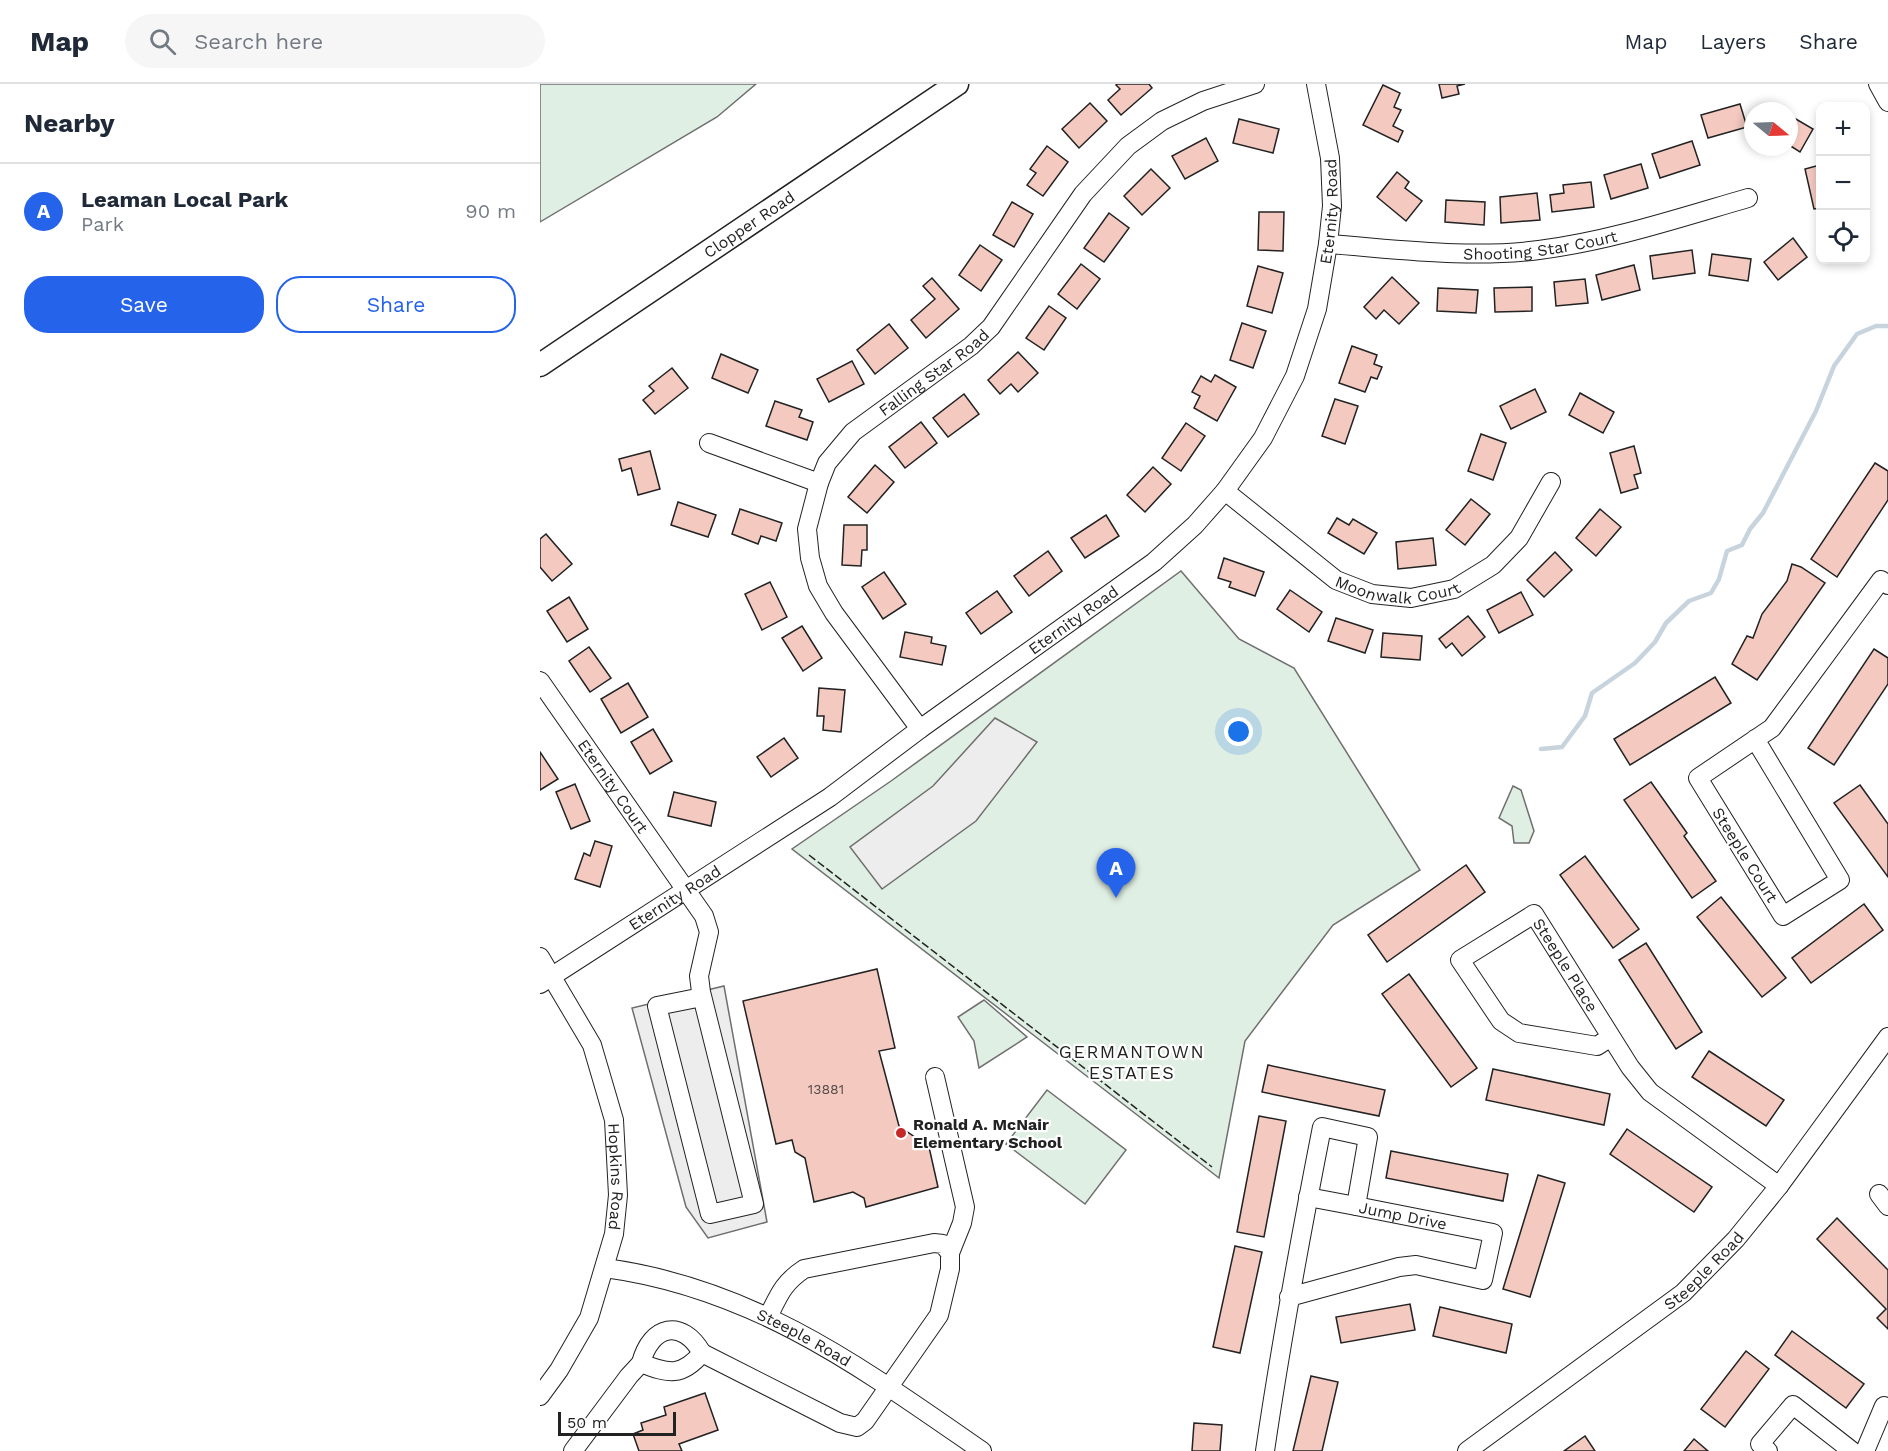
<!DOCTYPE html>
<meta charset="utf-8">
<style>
:root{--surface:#fff;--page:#f6f6f7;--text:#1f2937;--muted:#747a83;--line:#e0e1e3;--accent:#2563eb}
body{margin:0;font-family:"Work Sans",sans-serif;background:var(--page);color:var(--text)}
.controls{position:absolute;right:18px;top:18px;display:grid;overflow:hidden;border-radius:12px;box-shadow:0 3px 9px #0003}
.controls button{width:54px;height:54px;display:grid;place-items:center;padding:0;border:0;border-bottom:2px solid var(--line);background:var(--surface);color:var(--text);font:30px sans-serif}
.compass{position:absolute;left:1204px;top:18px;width:54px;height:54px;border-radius:50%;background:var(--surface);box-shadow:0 3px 9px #0003;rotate:109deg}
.scale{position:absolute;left:18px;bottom:15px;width:118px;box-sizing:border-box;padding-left:6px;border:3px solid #222;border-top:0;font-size:16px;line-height:21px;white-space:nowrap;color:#222;-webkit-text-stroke:4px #fff;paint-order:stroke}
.you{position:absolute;left:699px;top:648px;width:21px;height:21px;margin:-15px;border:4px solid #fff;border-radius:50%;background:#1a73e8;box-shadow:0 0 0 9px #1a73e833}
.badge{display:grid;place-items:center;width:39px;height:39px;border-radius:50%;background:var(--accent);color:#fff;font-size:20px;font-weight:700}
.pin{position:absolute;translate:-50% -50px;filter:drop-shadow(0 2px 3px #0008)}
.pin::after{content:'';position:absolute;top:32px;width:21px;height:18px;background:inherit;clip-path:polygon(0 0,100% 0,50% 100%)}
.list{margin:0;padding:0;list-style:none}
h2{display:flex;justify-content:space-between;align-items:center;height:78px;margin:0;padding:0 24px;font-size:26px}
h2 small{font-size:20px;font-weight:400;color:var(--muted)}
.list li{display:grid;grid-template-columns:39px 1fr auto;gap:18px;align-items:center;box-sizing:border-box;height:96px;padding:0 24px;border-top:2px solid var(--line)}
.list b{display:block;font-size:22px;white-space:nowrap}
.list p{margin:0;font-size:20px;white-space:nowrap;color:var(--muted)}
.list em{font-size:20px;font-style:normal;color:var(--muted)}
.actions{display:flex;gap:12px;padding:18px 24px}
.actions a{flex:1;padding:14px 0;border:2px solid var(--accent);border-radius:24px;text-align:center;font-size:21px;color:var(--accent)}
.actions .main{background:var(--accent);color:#fff}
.icon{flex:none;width:33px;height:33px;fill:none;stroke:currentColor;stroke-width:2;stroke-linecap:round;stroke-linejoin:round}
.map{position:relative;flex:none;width:1348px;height:1367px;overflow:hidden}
header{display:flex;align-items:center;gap:36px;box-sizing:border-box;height:84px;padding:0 30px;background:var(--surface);border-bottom:2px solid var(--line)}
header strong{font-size:28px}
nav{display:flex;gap:33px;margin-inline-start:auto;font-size:21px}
.search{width:420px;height:54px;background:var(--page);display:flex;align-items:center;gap:15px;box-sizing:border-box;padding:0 21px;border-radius:33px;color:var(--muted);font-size:22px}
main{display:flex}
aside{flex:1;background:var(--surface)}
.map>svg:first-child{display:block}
</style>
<header>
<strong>Map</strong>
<div class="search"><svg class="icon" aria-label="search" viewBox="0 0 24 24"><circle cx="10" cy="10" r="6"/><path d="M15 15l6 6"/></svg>Search here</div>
<nav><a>Map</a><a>Layers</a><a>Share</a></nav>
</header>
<main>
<aside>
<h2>Nearby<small></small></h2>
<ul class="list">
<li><span class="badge">A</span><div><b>Leaman Local Park</b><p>Park</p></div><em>90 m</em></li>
</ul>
<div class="actions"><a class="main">Save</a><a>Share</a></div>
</aside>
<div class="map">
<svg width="1348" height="1367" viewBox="0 0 1348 1367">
<rect width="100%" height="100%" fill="#fff"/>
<g fill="#e0efe3" stroke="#6f6f6f" stroke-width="1.5">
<polygon points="0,0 216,0 177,33 0,138"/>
<polygon points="641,487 699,555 754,584 880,786 793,841 705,957 679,1094 252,765 351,697"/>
<polygon points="973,702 981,706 994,747 989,759 974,759 972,742 959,734"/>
<polygon points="444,916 487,953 439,984 434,957 418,933"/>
<polygon points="507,1006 586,1066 545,1120 466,1060"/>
</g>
<g fill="#ededed" stroke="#6f6f6f" stroke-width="1.5">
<polygon points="455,634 497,658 436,737 342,805 310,763 393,702"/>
<polygon points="184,902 227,1138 168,1154 146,1123 92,924"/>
</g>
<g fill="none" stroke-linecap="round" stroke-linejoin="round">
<polyline stroke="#c7d3dd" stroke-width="4.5" points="1001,665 1022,663 1045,632 1052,609 1095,579 1115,558 1126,539 1149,517 1171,509 1179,495 1187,467 1202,461 1210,445 1223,429 1276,327 1294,282 1317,250 1336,242 1348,242"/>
</g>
<g fill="#f3c9c0" stroke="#222" stroke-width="1.5">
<polygon points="577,0 609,0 612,4 581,31 568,16 580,5 576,1"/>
<polygon points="899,0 925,0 917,2 919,10 902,14"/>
<polygon points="843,1 860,9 854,23 861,26 853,42 863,47 858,58 823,41"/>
<polygon points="550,19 567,37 539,64 522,45"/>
<polygon points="1200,20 1207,43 1168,54 1161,31"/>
<polygon points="1249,31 1273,45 1260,68 1249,61"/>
<polygon points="699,35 739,45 733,69 693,59"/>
<polygon points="666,54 678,77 645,95 632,72"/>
<polygon points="1152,57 1160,81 1120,94 1112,70"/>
<polygon points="507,62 528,78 503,112 487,101 496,89 490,85"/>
<polygon points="1101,80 1108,104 1071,115 1064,91"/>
<polygon points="1280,81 1280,124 1274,125 1265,85"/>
<polygon points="611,85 630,104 602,131 584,112"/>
<polygon points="857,88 869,98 865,104 882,117 866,137 837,113"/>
<polygon points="1051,98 1054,123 1012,128 1010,111 1024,109 1023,101"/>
<polygon points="997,109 1000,136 961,139 960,113"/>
<polygon points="906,116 945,118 944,141 905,138"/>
<polygon points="472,118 493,130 474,163 453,151"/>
<polygon points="719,128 744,128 743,167 718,166"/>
<polygon points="569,129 589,144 564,178 544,164"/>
<polygon points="1253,154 1267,173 1238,196 1224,178"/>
<polygon points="440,161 462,176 441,207 419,191"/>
<polygon points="1152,166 1155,189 1113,195 1110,172"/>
<polygon points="1172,170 1211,175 1208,197 1169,191"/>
<polygon points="541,180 560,195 537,225 518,210"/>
<polygon points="1094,181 1100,206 1062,216 1056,191"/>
<polygon points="718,182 743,189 732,229 707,222"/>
<polygon points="852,193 879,219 859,240 844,226 836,235 824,223"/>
<polygon points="392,194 419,225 386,254 371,236 395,215 383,202"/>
<polygon points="1045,195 1048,219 1016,222 1014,198"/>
<polygon points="992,203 992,227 955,228 954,204"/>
<polygon points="898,204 938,206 936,229 897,227"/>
<polygon points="509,222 526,234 504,266 486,254"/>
<polygon points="702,239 726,247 713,284 690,276"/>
<polygon points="349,240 368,264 335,290 317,266"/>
<polygon points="812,262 837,271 834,280 842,283 837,295 831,293 825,308 799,299"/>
<polygon points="478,268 498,289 478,308 471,300 460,310 448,296"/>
<polygon points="181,270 218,286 208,309 172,294"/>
<polygon points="312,277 324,300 289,318 277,295"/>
<polygon points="132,284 148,304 115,330 103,316 114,307 109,302"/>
<polygon points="675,291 696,303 677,337 654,324 660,312 652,308 661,292 671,298"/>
<polygon points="995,305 1006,328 971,345 960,322"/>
<polygon points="1040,309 1074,328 1063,349 1029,331"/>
<polygon points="424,310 439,330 408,353 393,334"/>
<polygon points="795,315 818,322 805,360 782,352"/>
<polygon points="235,317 262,326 259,333 273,338 267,356 226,342"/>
<polygon points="381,338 397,359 365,384 349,363"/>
<polygon points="646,339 665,352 641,387 622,374"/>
<polygon points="941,350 966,359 953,396 928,387"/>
<polygon points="1094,362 1101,389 1094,391 1098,404 1081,409 1070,369"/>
<polygon points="110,367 120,405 98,411 91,384 82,387 79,375"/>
<polygon points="1335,379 1348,387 1348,416 1297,493 1271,475"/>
<polygon points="335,381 354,398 327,429 308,413"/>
<polygon points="613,383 631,400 605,428 587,411"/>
<polygon points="931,415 950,430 925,461 906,446"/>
<polygon points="138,418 176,431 168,453 131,441"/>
<polygon points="200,425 242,439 236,457 221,452 218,460 192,450"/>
<polygon points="1060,425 1081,443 1056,472 1036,454"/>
<polygon points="566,431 579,452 545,474 531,454"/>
<polygon points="797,434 809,441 813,435 837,449 824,470 788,449"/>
<polygon points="304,441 327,441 327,466 322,466 321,482 302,481"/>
<polygon points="6,450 32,480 12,497 0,483 0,455"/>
<polygon points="893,454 896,481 858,485 856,458"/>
<polygon points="508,467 522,487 489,512 474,492"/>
<polygon points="1015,468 1032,486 1004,513 987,496"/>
<polygon points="684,474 724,488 715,512 689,503 691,498 678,494"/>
<polygon points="1252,480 1261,483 1285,499 1217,596 1192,580 1207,552 1213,554 1222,530 1247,497"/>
<polygon points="344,488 366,520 343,535 322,503"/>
<polygon points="230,498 247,533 222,546 205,510"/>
<polygon points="750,506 782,528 769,548 737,525"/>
<polygon points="457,507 472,528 441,550 426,529"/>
<polygon points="981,508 993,531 959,549 947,526"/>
<polygon points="29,513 48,545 27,558 7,527"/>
<polygon points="928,532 945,553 922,572 912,559 906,564 899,555"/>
<polygon points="796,534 833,546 825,569 788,557"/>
<polygon points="262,542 282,574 263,587 242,554"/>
<polygon points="365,548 392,553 391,559 406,562 402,581 360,573"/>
<polygon points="843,549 882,552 880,576 841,573"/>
<polygon points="49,563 71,594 50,608 29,577"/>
<polygon points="1334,565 1348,574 1348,600 1294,681 1268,664"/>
<polygon points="1175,593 1191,619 1090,681 1074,655"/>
<polygon points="88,599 108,633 81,649 61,615"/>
<polygon points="279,604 305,606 301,648 283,646 284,632 277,632"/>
<polygon points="113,645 132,677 110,690 91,658"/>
<polygon points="244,654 258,674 231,693 217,673"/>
<polygon points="0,668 18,695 0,706"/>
<polygon points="1111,698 1147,749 1144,752 1176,797 1152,814 1084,716"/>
<polygon points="35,700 50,737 31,745 16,708"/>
<polygon points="1320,701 1348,740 1348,793 1294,719"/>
<polygon points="134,708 176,718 171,742 128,732"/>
<polygon points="55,757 72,762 60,803 35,795 44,769 50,772"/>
<polygon points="1045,772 1099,845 1073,864 1020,791"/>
<polygon points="926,781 945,808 847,878 828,851"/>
<polygon points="1181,813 1246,894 1222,913 1157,833"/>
<polygon points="1324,820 1343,846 1271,899 1252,874"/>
<polygon points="1106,859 1162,948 1136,965 1079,876"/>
<polygon points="337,885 355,964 339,967 359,1042 389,1063 398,1103 326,1123 324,1114 313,1108 274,1118 265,1074 255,1068 252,1056 236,1060 203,917"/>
<polygon points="869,890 937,984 911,1003 842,910"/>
<polygon points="1169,967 1244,1016 1226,1042 1152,993"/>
<polygon points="728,981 845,1006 839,1032 722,1008"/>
<polygon points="953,985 1070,1010 1064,1041 946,1016"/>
<polygon points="719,1032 746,1037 724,1153 697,1148"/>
<polygon points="1087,1045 1172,1103 1154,1128 1070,1070"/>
<polygon points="851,1067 968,1090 963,1117 846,1094"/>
<polygon points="998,1091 1025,1099 990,1213 963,1205"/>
<polygon points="1297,1134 1348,1186 1348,1245 1337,1234 1346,1225 1277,1155"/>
<polygon points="695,1162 722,1168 700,1269 673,1263"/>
<polygon points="870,1220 875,1246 801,1259 796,1233"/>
<polygon points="900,1223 972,1240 966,1269 893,1252"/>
<polygon points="1252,1247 1324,1300 1306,1324 1235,1271"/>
<polygon points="1206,1267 1229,1285 1185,1343 1161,1325"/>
<polygon points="771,1292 798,1298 782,1367 753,1367"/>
<polygon points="165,1309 178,1346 139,1360 142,1367 99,1367 93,1350 103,1346 101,1339 126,1331 124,1323"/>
<polygon points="654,1339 682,1341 680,1367 652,1367"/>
<polygon points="1045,1352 1055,1367 1024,1367"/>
<polygon points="1154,1355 1168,1367 1144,1367"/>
</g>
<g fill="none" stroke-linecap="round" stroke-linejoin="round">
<defs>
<g id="minor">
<polyline points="1338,0 1348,18"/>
<path id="s1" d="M788 160C857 165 929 175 999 166 1070 157 1139 134 1208 114"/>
<polyline points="169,359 279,399"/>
<path id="s2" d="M685 407 796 496 832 510 871 514 914 505 953 481 979 454 1011 398"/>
<path id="s3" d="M0 597 164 832 169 848 159 892 161 908 214 1120 170 1130 117 922 162 913"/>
<path id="s4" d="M380 645 294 529 278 502 270 474 267 445 279 399 287 379 313 348 431 262 451 243 543 110 588 62 622 37 663 17 715 0"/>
<polyline points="1215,655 1300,796 1243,832 1158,694 1232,644 1341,496 1348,501"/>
<path id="s5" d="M0 873 52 961 74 1036 78 1111 74 1150 49 1234 19 1286 0 1312"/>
<path id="s6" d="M0 900 290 713 380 645 614 478 655 441 685 407 723 354 755 292 777 225 788 160 792 122 790 74 776 0"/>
<path id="s7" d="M1071 953 1057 962 979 949 961 937 920 876 994 830 1090 983 1110 1008 1239 1102"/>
<polyline points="395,993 425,1123 422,1139 410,1169"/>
<polyline points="1339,1110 1348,1122"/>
<polyline points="768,1113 816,1122"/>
<path id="s8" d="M65 1184C214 1204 322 1284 442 1367"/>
<path d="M101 1279C111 1241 142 1234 162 1269"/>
<path d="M33 1367 89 1292 101 1279C128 1290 142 1293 162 1269L300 1339 317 1343 325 1337 399 1231 410 1185V1169L403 1160 394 1159 264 1185C243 1199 239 1211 228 1233"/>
<path id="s9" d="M725 1367C741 1258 761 1150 782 1043L828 1053 816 1122 953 1149 943 1196 876 1181 859 1183 749 1213"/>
<path id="s10" d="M927 1367 1143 1209 1196 1155 1239 1102 1348 953"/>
<polyline points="1228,1367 1220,1360 1253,1321 1312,1367"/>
<polyline points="1325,1367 1344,1322"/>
</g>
<g id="major">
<path id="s11" d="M0 281 417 0"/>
</g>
</defs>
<use href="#minor" stroke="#222" stroke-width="20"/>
<use href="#major" stroke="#222" stroke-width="25"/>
<use href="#minor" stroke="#fff" stroke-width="18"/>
<use href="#major" stroke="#fff" stroke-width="22"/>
<polyline stroke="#222" stroke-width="1.5" stroke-dasharray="8 3" stroke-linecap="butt" points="269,771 672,1083"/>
</g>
<circle fill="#c62828" stroke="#fff" stroke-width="2" cx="361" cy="1049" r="6"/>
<g text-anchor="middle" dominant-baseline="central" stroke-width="4.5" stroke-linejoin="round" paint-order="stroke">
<g font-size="14" fill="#564c4a">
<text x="286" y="1005">13881</text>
</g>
<g font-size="16" fill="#222" stroke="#fff">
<text stroke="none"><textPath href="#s6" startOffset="1150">Eternity Road</textPath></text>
<text stroke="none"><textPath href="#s11" startOffset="252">Clopper Road</textPath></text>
<text stroke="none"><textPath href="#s1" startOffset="213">Shooting Star Court</textPath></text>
<text stroke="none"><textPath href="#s4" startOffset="444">Falling Star Road</textPath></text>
<text stroke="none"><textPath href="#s2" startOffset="206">Moonwalk Court</textPath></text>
<text stroke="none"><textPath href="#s6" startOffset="646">Eternity Road</textPath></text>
<text stroke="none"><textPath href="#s3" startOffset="128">Eternity Court</textPath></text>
<text transform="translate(1205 771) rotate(58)">Steeple Court</text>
<text stroke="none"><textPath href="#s6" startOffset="160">Eternity Road</textPath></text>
<text stroke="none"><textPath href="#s7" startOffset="338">Steeple Place</textPath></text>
<text stroke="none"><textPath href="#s5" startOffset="237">Hopkins Road</textPath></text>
<text stroke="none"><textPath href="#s9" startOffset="494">Jump Drive</textPath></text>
<text stroke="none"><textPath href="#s10" startOffset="298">Steeple Road</textPath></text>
<text stroke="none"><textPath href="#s8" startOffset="212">Steeple Road</textPath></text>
</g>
<g font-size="16" font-weight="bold" fill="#222" stroke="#fff" text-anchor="start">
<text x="373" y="1040">Ronald A. McNair<tspan x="373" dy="18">Elementary School</tspan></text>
</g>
<g font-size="18" letter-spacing="1.5" fill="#222" stroke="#fff">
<text x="592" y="967">GERMANTOWN<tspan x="592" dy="21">ESTATES</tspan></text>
</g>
</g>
</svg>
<div class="controls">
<button>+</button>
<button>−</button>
<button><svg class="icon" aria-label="locate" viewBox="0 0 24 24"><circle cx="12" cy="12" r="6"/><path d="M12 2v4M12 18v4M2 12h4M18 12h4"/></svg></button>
</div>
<svg class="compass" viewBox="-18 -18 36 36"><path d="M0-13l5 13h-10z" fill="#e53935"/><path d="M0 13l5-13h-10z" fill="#747a83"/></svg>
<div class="scale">50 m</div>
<div class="you"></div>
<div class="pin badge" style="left:576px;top:814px">A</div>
</div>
</main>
